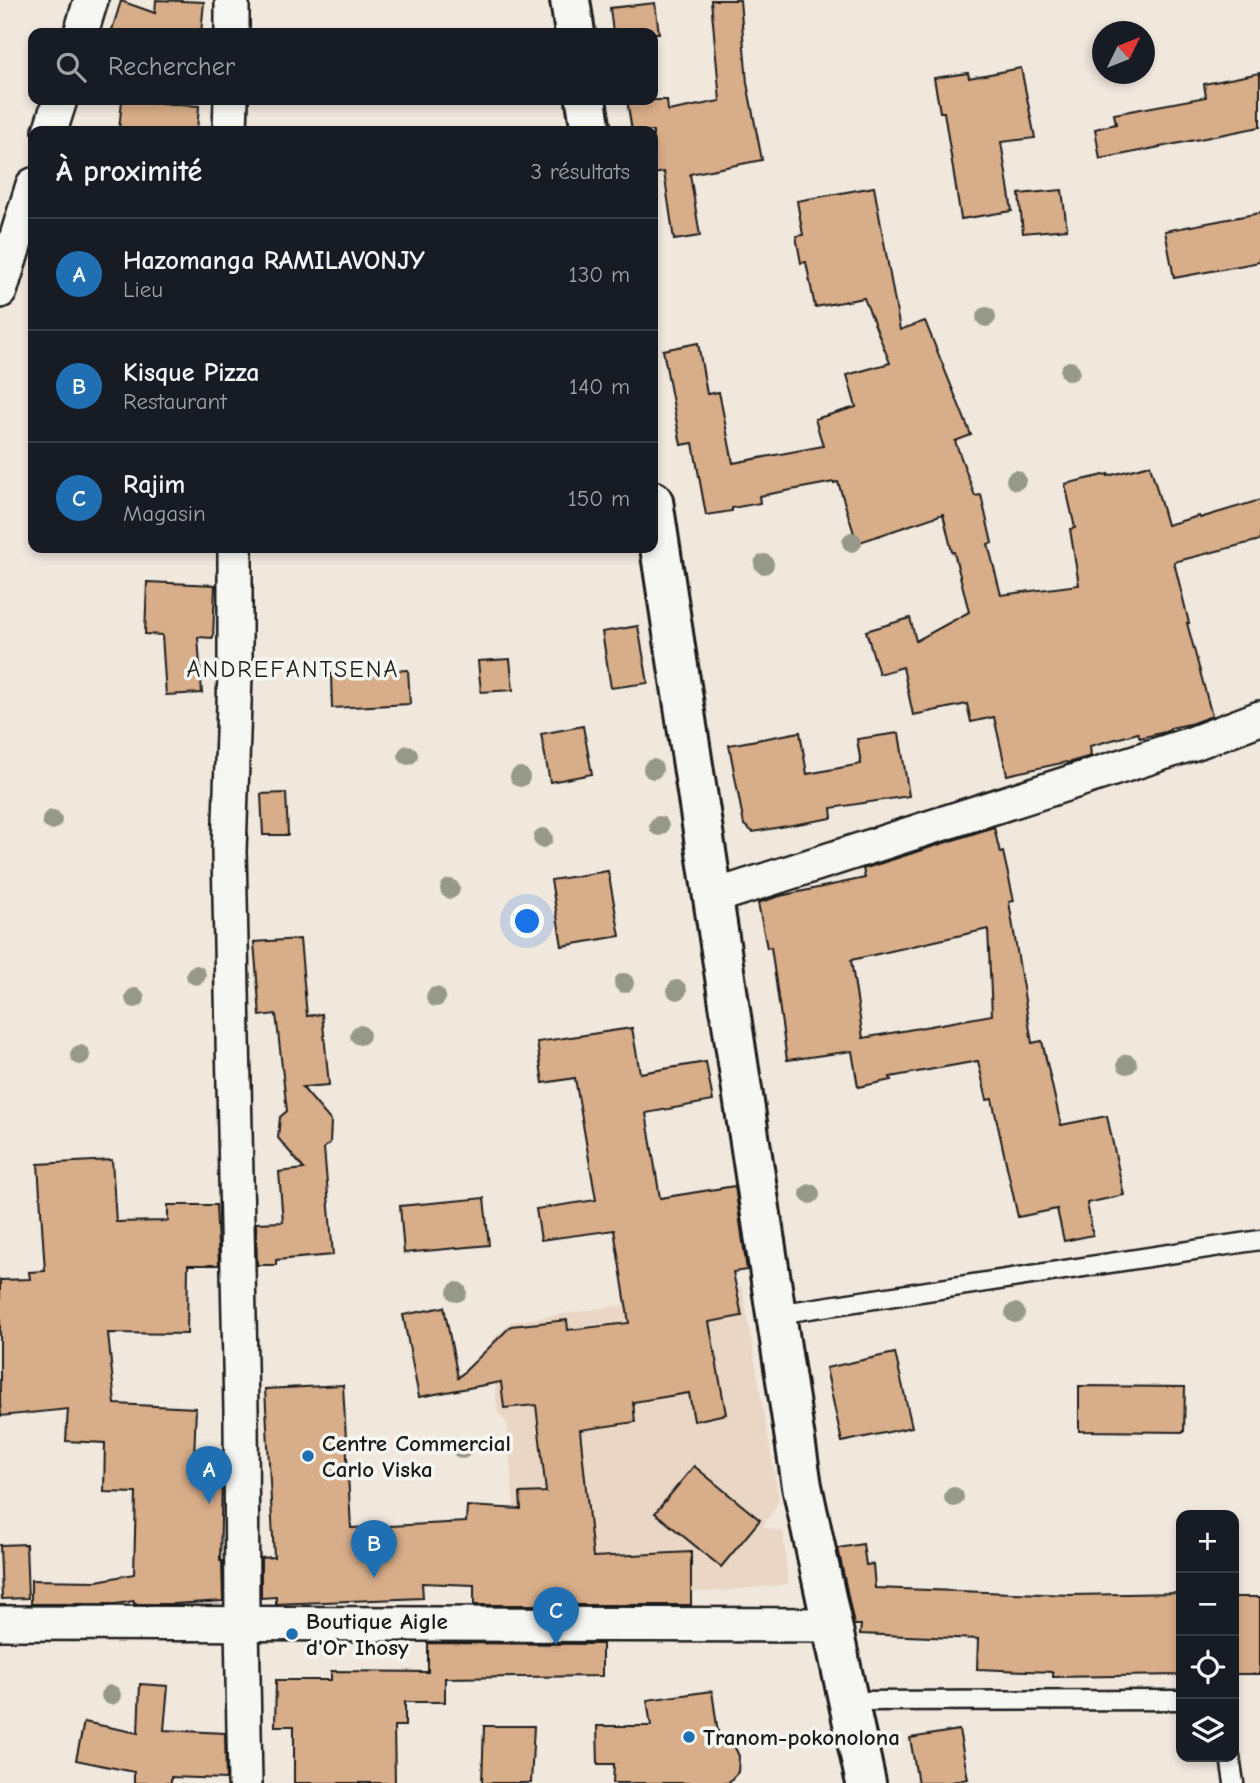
<!DOCTYPE html>
<html lang="fr">
<meta charset="utf-8">
<style>
:root{--surface:#171b24;--page:#242831;--text:#f1f3f6;--muted:#9ea1a6;--line:#363941;--accent:#1f6fb2}
body{margin:0;font-family:"Comic Neue",sans-serif;background:var(--page);color:var(--text)}
.controls{position:absolute;right:21px;bottom:21px;display:grid;overflow:hidden;border-radius:14px;box-shadow:0 4px 10px #0003}
.controls button{width:63px;height:63px;display:grid;place-items:center;padding:0;border:0;border-bottom:2px solid var(--line);background:var(--surface);color:var(--text);font:35px sans-serif}
.compass{position:absolute;left:1092px;top:21px;width:63px;height:63px;border-radius:50%;background:var(--surface);box-shadow:0 4px 10px #0003;rotate:47deg}
.you{position:absolute;left:528px;top:922px;width:24px;height:24px;margin:-18px;border:5px solid #fff;border-radius:50%;background:#1a73e8;box-shadow:0 0 0 10px #1a73e833}
.badge{display:grid;place-items:center;width:46px;height:46px;border-radius:50%;background:var(--accent);color:#fff;font-size:23px;font-weight:700}
.pin{position:absolute;translate:-50% -58px;filter:drop-shadow(0 2px 4px #0008)}
.pin::after{content:'';position:absolute;top:37px;width:24px;height:21px;background:inherit;clip-path:polygon(0 0,100% 0,50% 100%)}
.list{margin:0;padding:0;list-style:none}
h2{display:flex;justify-content:space-between;align-items:center;height:91px;margin:0;padding:0 28px;font-size:30px}
h2 small{font-size:23px;font-weight:400;color:var(--muted)}
.list li{display:grid;grid-template-columns:46px 1fr auto;gap:21px;align-items:center;box-sizing:border-box;height:112px;padding:0 28px;border-top:2px solid var(--line)}
.list b{display:block;font-size:26px;white-space:nowrap}
.list p{margin:0;font-size:23px;white-space:nowrap;color:var(--muted)}
.list em{font-size:23px;font-style:normal;color:var(--muted)}
.icon{flex:none;width:38px;height:38px;fill:none;stroke:currentColor;stroke-width:2;stroke-linecap:round;stroke-linejoin:round}
.map{position:relative;flex:none;width:1260px;height:1783px;overflow:hidden}
.search{position:absolute;background:var(--surface);box-shadow:0 4px 10px #0003;left:28px;top:28px;width:630px;height:77px;display:flex;align-items:center;gap:18px;box-sizing:border-box;padding:0 24px;border-radius:14px;color:var(--muted);font-size:26px}
.panel{position:absolute;background:var(--surface);box-shadow:0 4px 10px #0003;left:28px;top:126px;width:630px;height:427px;border-radius:14px}
.map>svg:first-child{display:block}
</style>
<div class="map">
<svg width="1260" height="1783" viewBox="0 0 1260 1783">
<rect width="100%" height="100%" fill="#f0e7dd"/>
<filter id="ink" filterUnits="userSpaceOnUse"><feTurbulence type="fractalNoise" baseFrequency=".0143" numOctaves="2"/><feDisplacementMap in="SourceGraphic" scale="14" xChannelSelector="R" yChannelSelector="G"/><feConvolveMatrix kernelMatrix="1 2 1 2 8 2 1 2 1" color-interpolation-filters="sRGB"/></filter>
<g filter="url(#ink)">
<polygon fill="#e9d6c4" points="742,1287 779,1500 763,1527 783,1532 788,1584 710,1592 521,1594 507,1424 497,1410 491,1341 511,1322"/>
<g fill="#d8ad89" stroke="#1c1c1c" stroke-width="2" fill-rule="evenodd">
<polygon points="156,0 204,2 201,33 111,33 121,1 155,13"/>
<polygon points="711,0 740,0 747,83 762,160 690,174 700,236 674,240 664,172 653,174 653,131 632,131 627,100 667,100 668,111 720,101"/>
<polygon points="655,3 659,33 613,33 610,8"/>
<polygon points="1021,68 1035,138 1001,142 1012,211 961,219 944,112 940,112 934,78 968,73 969,78"/>
<polygon points="1260,73 1260,127 1100,159 1095,129 1116,124 1114,114 1206,97 1204,84"/>
<polygon points="122,100 199,106 197,131 119,130"/>
<polygon points="874,187 900,330 925,321 971,435 955,441 975,496 981,495 992,543 988,544 1001,595 1079,585 1070,529 1075,528 1065,484 1108,474 1108,476 1150,465 1167,525 1199,516 1200,518 1260,500 1260,540 1174,562 1189,623 1187,623 1212,716 1190,724 1170,728 1170,730 1165,732 1140,738 1138,733 1090,746 1091,756 1067,763 1066,762 1007,775 994,717 971,722 967,704 913,715 903,667 879,674 866,631 910,618 916,641 969,612 954,552 952,552 943,514 857,543 838,482 834,483 834,482 759,496 760,503 732,508 732,511 706,515 693,443 681,445 663,350 698,343 707,394 719,392 733,463 823,446 815,419 856,407 847,375 890,363 864,298 815,307 806,262 801,263 796,236 803,235 797,201"/>
<polygon points="1062,190 1067,229 1023,233 1019,194"/>
<polygon points="1260,213 1260,262 1174,278 1165,231"/>
<polygon points="147,582 215,585 213,638 198,637 202,693 166,695 162,635 145,634"/>
<polygon points="638,626 648,683 611,688 602,632"/>
<polygon points="510,659 513,690 481,692 478,661"/>
<polygon points="408,670 410,704 332,708 331,674"/>
<polygon points="583,726 592,774 550,782 541,734"/>
<polygon points="800,732 807,774 861,764 857,739 899,733 909,796 831,808 832,818 753,832 744,825 729,745"/>
<polygon points="286,793 288,835 263,835 261,794"/>
<path d="M994 827 1000 853 1003 852 1014 901 1009 902 1032 1043 1042 1041 1061 1125 1107 1116 1124 1195 1087 1203 1093 1235 1064 1241 1057 1209 1018 1217 992 1099 987 1100 978 1061 890 1077 891 1080 858 1087 852 1051 787 1060 771 947 767 948 758 903 780 896 865 878 863 869ZM988 929 992 1015 863 1038 851 960Z"/>
<polygon points="608,871 620,936 562,946 551,880"/>
<polygon points="300,939 307,1016 322,1014 329,1085 302,1087 331,1121 330,1143 324,1148 333,1255 276,1260 276,1265 257,1265 256,1223 283,1222 279,1172 304,1169 278,1138 280,1117 287,1111 276,1014 260,1016 254,942"/>
<polygon points="632,1028 640,1073 706,1062 713,1101 646,1113 660,1198 735,1186 747,1270 733,1272 742,1316 709,1322 726,1414 694,1421 689,1393 633,1402 635,1422 580,1430 593,1557 691,1552 691,1605 474,1605 474,1585 422,1583 423,1598 276,1604 276,1597 261,1598 261,1558 274,1557 265,1389 343,1385 351,1528 466,1522 467,1506 521,1509 520,1493 546,1492 536,1405 504,1408 501,1382 419,1397 403,1315 444,1307 458,1378 511,1326 567,1320 568,1330 629,1323 614,1230 541,1240 536,1209 596,1200 575,1078 543,1083 537,1042"/>
<polygon points="112,1160 116,1222 168,1221 168,1205 216,1205 219,1265 188,1265 187,1334 108,1333 115,1404 196,1408 193,1483 222,1478 220,1561 222,1561 223,1601 174,1604 134,1604 134,1601 116,1604 31,1604 31,1580 97,1581 134,1574 136,1493 104,1492 105,1443 66,1441 68,1409 1,1416 0,1402 0,1280 30,1279 29,1272 45,1271 38,1164"/>
<polygon points="484,1198 489,1245 404,1253 400,1206"/>
<polygon points="895,1353 912,1427 842,1442 826,1368"/>
<polygon points="1079,1386 1185,1387 1184,1432 1079,1431"/>
<polygon points="694,1466 760,1520 721,1567 655,1513"/>
<polygon points="26,1544 28,1598 2,1599 0,1545"/>
<polygon points="863,1544 866,1565 873,1564 875,1588 1071,1595 1181,1593 1181,1675 1053,1677 1053,1672 977,1669 978,1639 860,1634 861,1625 854,1625 838,1548"/>
<rect x="1234" y="1597" width="26" height="77"/>
<polygon points="428,1643 602,1644 602,1676 445,1678 445,1702 405,1702 405,1726 394,1726 395,1783 294,1783 294,1726 275,1726 276,1680 331,1680 331,1671 428,1672"/>
<polygon points="140,1684 168,1686 164,1730 225,1733 226,1779 171,1777 171,1783 134,1783 134,1772 76,1760 84,1722 138,1733"/>
<polygon points="712,1691 718,1733 732,1741 739,1756 738,1772 728,1783 613,1783 614,1764 598,1764 597,1726 651,1726 647,1700"/>
<polygon points="484,1726 534,1726 531,1783 482,1783"/>
<polygon points="959,1730 968,1779 946,1783 918,1783 910,1738"/>
</g>
<g fill="none" stroke-linecap="round" stroke-linejoin="round">
<defs>
<g id="service">
<polyline points="777,1314 1260,1240"/>
<polyline points="849,1701 1181,1700"/>
<polyline points="1230,1757 1234,1783"/>
</g>
<g id="minor">
<polyline points="81,33 91,0"/>
<polyline points="232,33 232,0"/>
<polyline points="50,131 60,100"/>
<polyline points="230,131 231,100"/>
<polyline points="0,291 33,185"/>
<polyline points="235,548 235,674 229,851 241,1410 242,1624 245,1783"/>
<polyline points="713,897 1194,743 1260,718"/>
<polyline points="0,1623 831,1625"/>
</g>
<g id="primary">
<polyline points="570,0 575,33"/>
<polyline points="586,100 591,131"/>
<polyline points="653,501 802,1486 866,1783"/>
</g>
</defs>
<use href="#service" stroke="#1c1c1c" stroke-width="23"/>
<use href="#minor" stroke="#1c1c1c" stroke-width="38"/>
<use href="#primary" stroke="#1c1c1c" stroke-width="44"/>
<use href="#service" stroke="#f6f6f2" stroke-width="18"/>
<use href="#minor" stroke="#f6f6f2" stroke-width="33"/>
<use href="#primary" stroke="#f6f6f2" stroke-width="38"/>
</g>
<g fill="#96998a">
<circle cx="986" cy="317" r="10"/>
<circle cx="1070" cy="371" r="10"/>
<circle cx="1016" cy="480" r="10"/>
<circle cx="852" cy="542" r="10"/>
<circle cx="764" cy="564" r="10"/>
<circle cx="408" cy="755" r="10"/>
<circle cx="653" cy="769" r="10"/>
<circle cx="520" cy="777" r="10"/>
<circle cx="52" cy="820" r="10"/>
<circle cx="659" cy="826" r="10"/>
<circle cx="543" cy="838" r="10"/>
<circle cx="450" cy="889" r="10"/>
<circle cx="196" cy="975" r="10"/>
<circle cx="624" cy="983" r="10"/>
<circle cx="677" cy="990" r="10"/>
<circle cx="436" cy="997" r="10"/>
<circle cx="135" cy="998" r="10"/>
<circle cx="360" cy="1035" r="10"/>
<circle cx="80" cy="1055" r="10"/>
<circle cx="1127" cy="1064" r="10"/>
<circle cx="810" cy="1194" r="10"/>
<circle cx="457" cy="1292" r="10"/>
<circle cx="1015" cy="1313" r="10"/>
<circle cx="462" cy="1449" r="10"/>
<circle cx="954" cy="1497" r="10"/>
<circle cx="111" cy="1695" r="10"/>
</g>
</g>
<g fill="#1f6fb2" stroke="#f6f6f2" stroke-width="2.5">
<circle cx="308" cy="1456" r="7"/>
<circle cx="292" cy="1634" r="7"/>
<circle cx="689" cy="1737" r="7"/>
</g>
<g text-anchor="middle" dominant-baseline="central" stroke-width="7" stroke-linejoin="round" paint-order="stroke">
<g font-size="23" font-weight="bold" fill="#1c1c1c" stroke="#f6f6f2" text-anchor="start">
<text x="322" y="1443">Centre Commercial<tspan x="322" dy="26">Carlo Viska</tspan></text>
<text x="306" y="1621">Boutique Aigle<tspan x="306" dy="26">d'Or Ihosy</tspan></text>
<text x="703" y="1737">Tranom-pokonolona</text>
</g>
<g font-size="24" letter-spacing="2" fill="#1c1c1c" stroke="#f6f6f2">
<text x="293" y="669">ANDREFANTSENA</text>
</g>
</g>
</svg>
<div class="controls">
<button>+</button>
<button>−</button>
<button><svg class="icon" aria-label="locate" viewBox="0 0 24 24"><circle cx="12" cy="12" r="6"/><path d="M12 2v4M12 18v4M2 12h4M18 12h4"/></svg></button>
<button><svg class="icon" aria-label="layers" viewBox="0 0 24 24"><path d="M12 4l9 5-9 5-9-5zM3 14l9 5 9-5"/></svg></button>
</div>
<svg class="compass" viewBox="-18 -18 36 36"><path d="M0-13l5 13h-10z" fill="#e53935"/><path d="M0 13l5-13h-10z" fill="#9ea1a6"/></svg>
<div class="you"></div>
<div class="pin badge" style="left:209px;top:1504px">A</div>
<div class="pin badge" style="left:374px;top:1578px">B</div>
<div class="pin badge" style="left:556px;top:1645px">C</div>
<div class="search"><svg class="icon" aria-label="search" viewBox="0 0 24 24"><circle cx="10" cy="10" r="6"/><path d="M15 15l6 6"/></svg>Rechercher</div>
<section class="panel">
<h2>À proximité<small>3 résultats</small></h2>
<ul class="list">
<li><span class="badge">A</span><div><b>Hazomanga RAMILAVONJY</b><p>Lieu</p></div><em>130 m</em></li>
<li><span class="badge">B</span><div><b>Kisque Pizza</b><p>Restaurant</p></div><em>140 m</em></li>
<li><span class="badge">C</span><div><b>Rajim</b><p>Magasin</p></div><em>150 m</em></li>
</ul>
</section>
</div>
